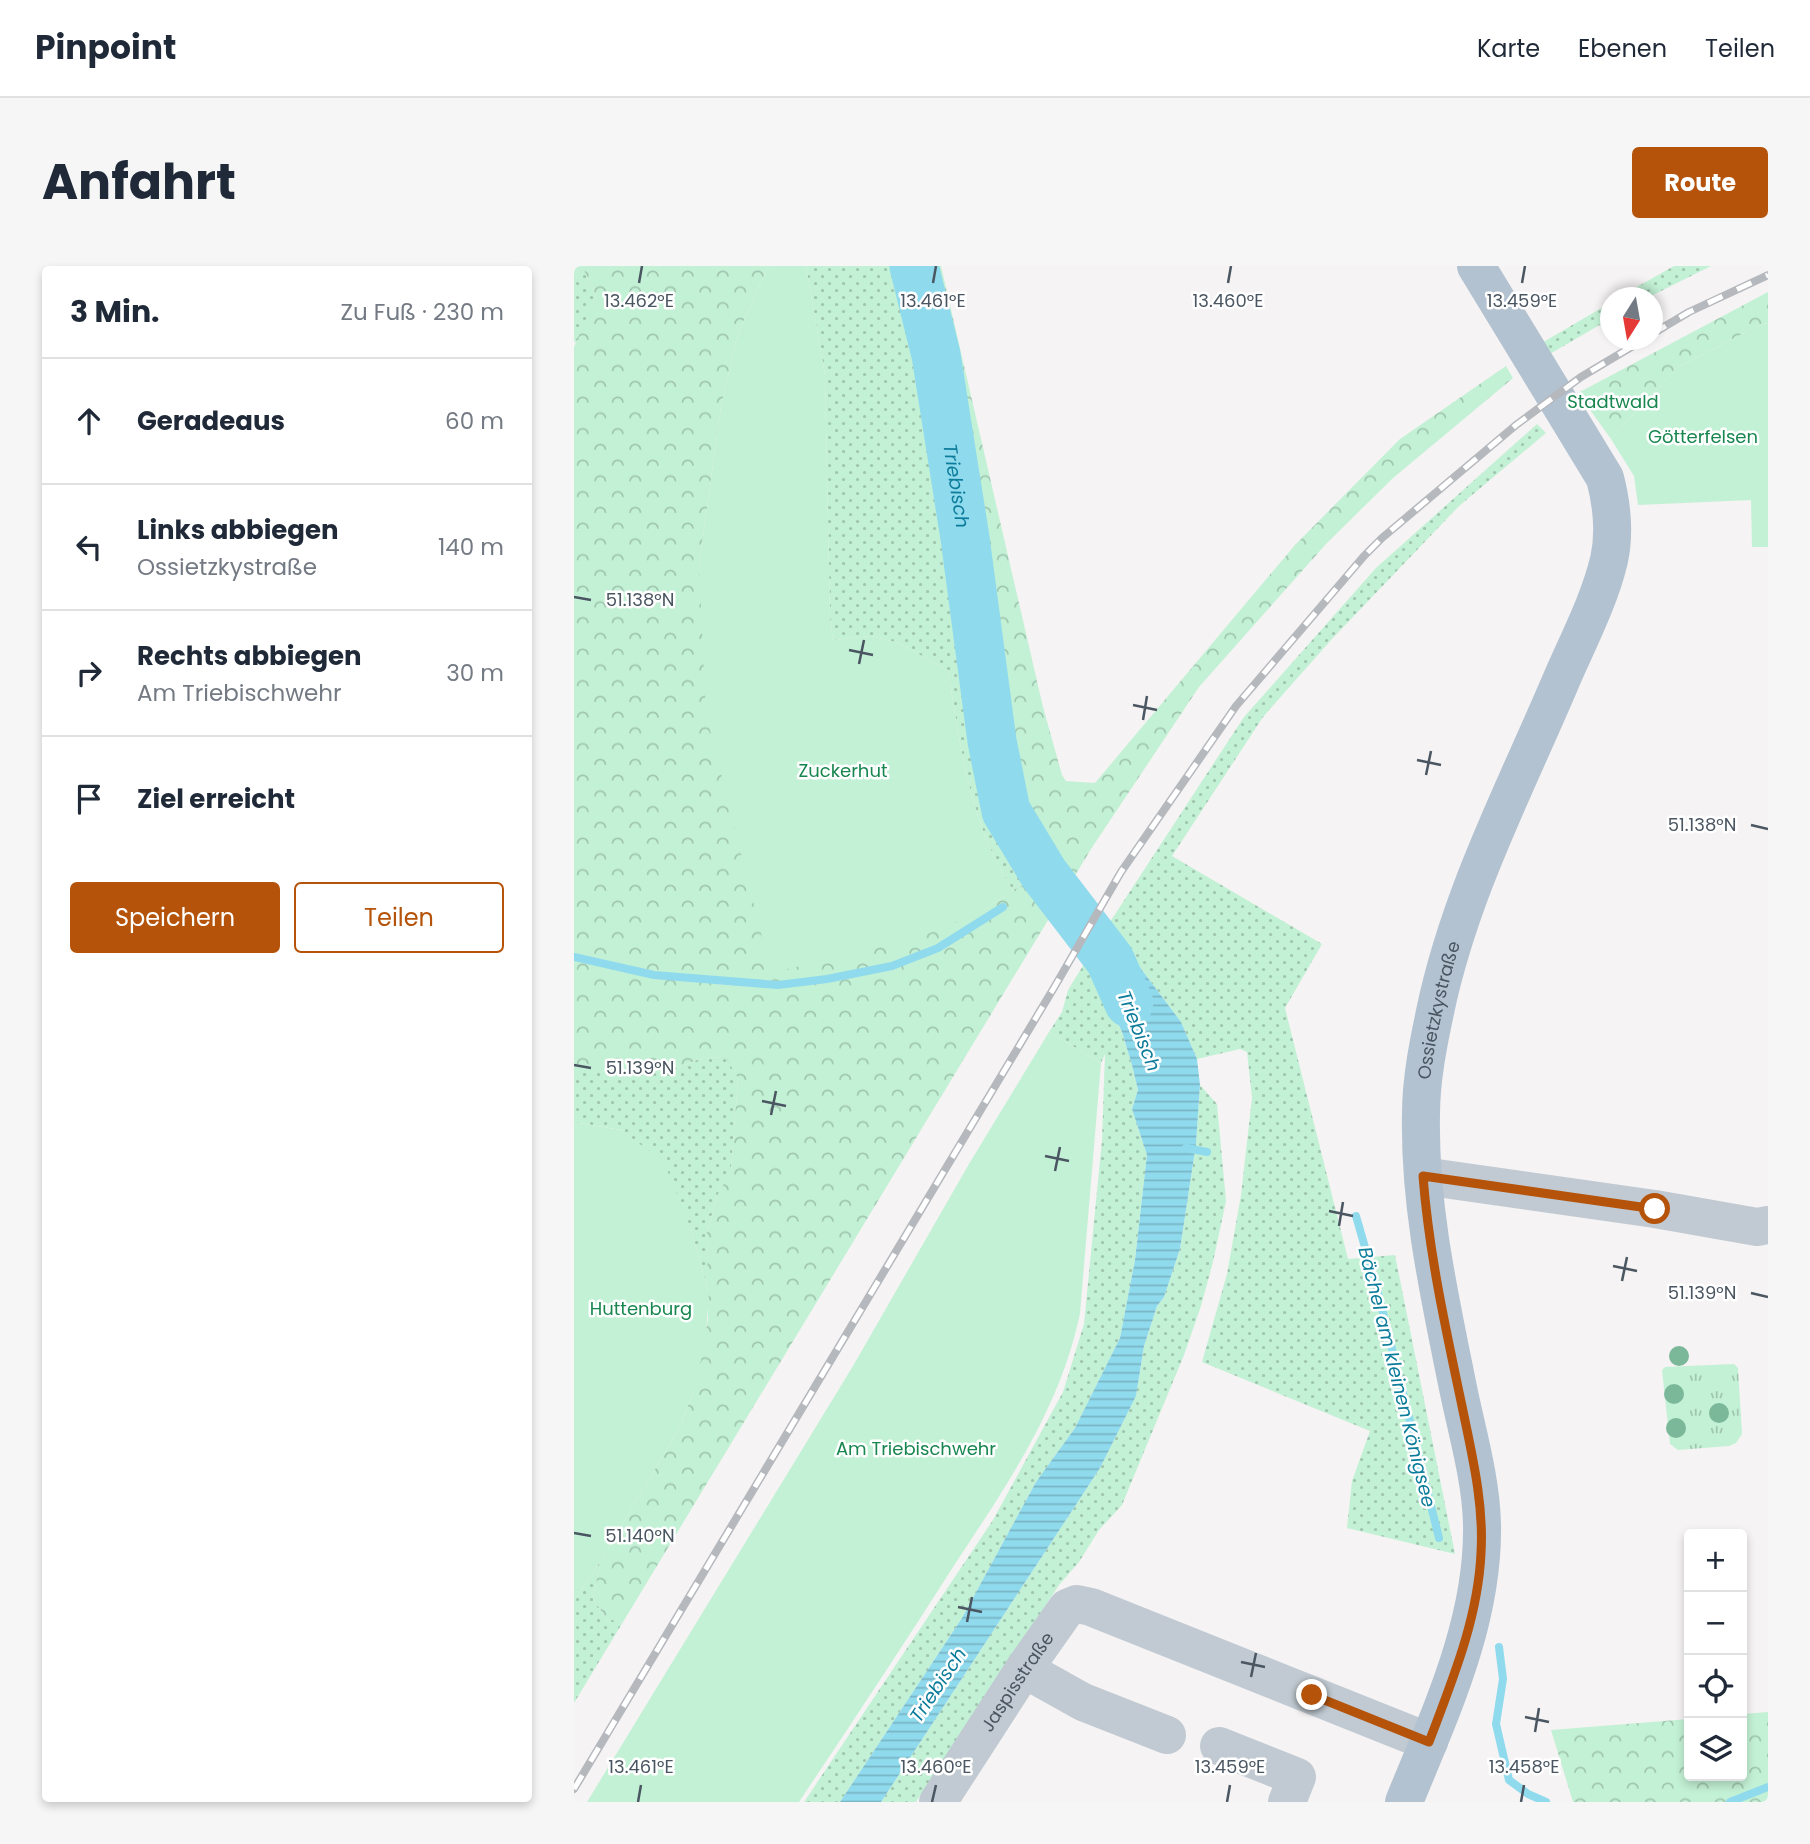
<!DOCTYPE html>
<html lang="de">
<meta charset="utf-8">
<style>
:root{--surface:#fff;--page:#f6f6f7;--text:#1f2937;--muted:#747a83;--line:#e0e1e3;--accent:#b45309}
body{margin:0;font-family:Poppins,sans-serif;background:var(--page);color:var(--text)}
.controls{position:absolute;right:21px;bottom:21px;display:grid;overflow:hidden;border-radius:7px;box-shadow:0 4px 10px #0003}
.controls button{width:63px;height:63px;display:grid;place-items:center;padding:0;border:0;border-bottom:2px solid var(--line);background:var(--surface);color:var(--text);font:35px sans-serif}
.compass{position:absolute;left:1026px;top:21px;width:63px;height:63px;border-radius:50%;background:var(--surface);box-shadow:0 4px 10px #0003;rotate:191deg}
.stop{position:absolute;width:21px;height:21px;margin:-16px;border:5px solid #b45309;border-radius:50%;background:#fff}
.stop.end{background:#b45309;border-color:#fff;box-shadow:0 2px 7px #0008}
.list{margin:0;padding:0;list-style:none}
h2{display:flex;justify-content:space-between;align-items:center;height:91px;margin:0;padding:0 28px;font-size:30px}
h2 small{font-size:23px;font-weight:400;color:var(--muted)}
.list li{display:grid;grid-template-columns:46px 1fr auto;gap:21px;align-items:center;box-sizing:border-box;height:126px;padding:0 28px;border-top:2px solid var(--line)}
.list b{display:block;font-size:26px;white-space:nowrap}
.list p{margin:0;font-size:23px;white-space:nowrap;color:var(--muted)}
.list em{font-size:23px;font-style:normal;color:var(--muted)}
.actions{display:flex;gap:14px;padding:21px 28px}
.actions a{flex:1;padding:16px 0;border:2px solid var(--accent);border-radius:7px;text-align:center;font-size:24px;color:var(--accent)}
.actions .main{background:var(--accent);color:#fff}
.icon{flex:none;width:38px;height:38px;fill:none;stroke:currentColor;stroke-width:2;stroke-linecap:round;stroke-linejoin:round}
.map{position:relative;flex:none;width:1194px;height:1536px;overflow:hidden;border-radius:7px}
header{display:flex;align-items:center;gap:42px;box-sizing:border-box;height:98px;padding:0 35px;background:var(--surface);border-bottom:2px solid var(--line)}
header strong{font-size:33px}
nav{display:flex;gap:38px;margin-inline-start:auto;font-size:24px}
.intro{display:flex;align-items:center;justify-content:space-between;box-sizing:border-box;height:168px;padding:0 42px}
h1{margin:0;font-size:49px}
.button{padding:18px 32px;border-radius:7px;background:var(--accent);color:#fff;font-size:24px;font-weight:700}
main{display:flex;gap:42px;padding:0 42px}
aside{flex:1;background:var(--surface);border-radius:7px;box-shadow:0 4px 10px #0003}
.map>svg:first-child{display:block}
</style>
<header>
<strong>Pinpoint</strong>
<nav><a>Karte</a><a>Ebenen</a><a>Teilen</a></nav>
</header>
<div class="intro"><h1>Anfahrt</h1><a class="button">Route</a></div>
<main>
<aside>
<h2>3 Min.<small>Zu Fuß · 230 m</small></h2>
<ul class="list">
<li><svg class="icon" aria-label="ahead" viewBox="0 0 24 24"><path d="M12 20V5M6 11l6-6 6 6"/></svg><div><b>Geradeaus</b></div><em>60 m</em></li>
<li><svg class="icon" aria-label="left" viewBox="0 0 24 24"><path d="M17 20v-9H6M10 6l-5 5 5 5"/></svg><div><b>Links abbiegen</b><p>Ossietzkystraße</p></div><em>140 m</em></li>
<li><svg class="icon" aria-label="right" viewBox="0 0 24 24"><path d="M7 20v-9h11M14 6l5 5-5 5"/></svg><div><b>Rechts abbiegen</b><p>Am Triebischwehr</p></div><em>30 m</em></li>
<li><svg class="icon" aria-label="arrive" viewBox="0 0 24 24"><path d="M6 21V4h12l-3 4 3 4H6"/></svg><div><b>Ziel erreicht</b></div></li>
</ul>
<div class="actions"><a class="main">Speichern</a><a>Teilen</a></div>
</aside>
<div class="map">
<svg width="1194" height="1536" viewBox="0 0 1194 1536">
<defs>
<pattern id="grass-dots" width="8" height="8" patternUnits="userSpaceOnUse" patternTransform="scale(1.75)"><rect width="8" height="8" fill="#c3f1d5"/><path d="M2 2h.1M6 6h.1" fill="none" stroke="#a0c6b0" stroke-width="1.8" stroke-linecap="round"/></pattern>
<pattern id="forest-crowns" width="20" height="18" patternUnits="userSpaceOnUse" patternTransform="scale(1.75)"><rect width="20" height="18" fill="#c3f1d5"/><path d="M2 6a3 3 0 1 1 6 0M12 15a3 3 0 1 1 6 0" fill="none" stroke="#a0c6b0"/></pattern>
<pattern id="park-tufts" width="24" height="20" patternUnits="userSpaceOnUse" patternTransform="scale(1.75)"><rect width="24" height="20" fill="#c3f1d5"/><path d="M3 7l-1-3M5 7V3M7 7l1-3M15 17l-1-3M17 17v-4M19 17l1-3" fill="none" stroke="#a0c6b0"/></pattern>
<pattern id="water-rules" width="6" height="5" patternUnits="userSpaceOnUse" patternTransform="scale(1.75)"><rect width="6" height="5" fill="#90daee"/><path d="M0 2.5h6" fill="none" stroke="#78b4c4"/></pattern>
</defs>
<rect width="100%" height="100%" fill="#f5f3f3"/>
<g fill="url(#grass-dots)">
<path d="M232 0H340L362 89 391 272 418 475 432 545 470 608 439 624C395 557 387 482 374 405L325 377 297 370 259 374 256 352 251 109Z"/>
<polygon points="1100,0 1137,0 1075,31 1045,31"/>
<polygon points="10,4 22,30 3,78 0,75 0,7"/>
<polygon points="1036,37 1036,53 974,89 966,78"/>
<polygon points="963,158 972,167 885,240 757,374 689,451 598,590 748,678 711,742 774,993 821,989 881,1288 773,1262 778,1215 796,1165 628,1096 653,1008 667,929 678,832 673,786 666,783 623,793 607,756 534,659 670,451 802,302"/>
<polygon points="515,690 548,766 558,799 564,824 558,843 573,889 561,994 546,1072 501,1162 462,1216 388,1352 266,1536 230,1536 419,1254 489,1126 510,1058 528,874 531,788 527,797 475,766 488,746 494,724"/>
<polygon points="131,791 153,792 164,812 157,905 143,930 133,967 135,1028 117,963 48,864 0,856 0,803 99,803"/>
<polygon points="626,819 643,838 652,935 639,996 627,1040 610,1089 548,1239 525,1264 505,1296 485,1319 342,1536 307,1536 526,1202 562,1130 570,1080 583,1040 590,1031 606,983 622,878"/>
<polygon points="26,1296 19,1333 33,1353 49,1356 0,1437 0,1334"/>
</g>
<g fill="url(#forest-crowns)">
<polygon points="0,0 199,0 193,3 163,70 147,140 125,300 410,644 439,624 470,608 432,545 418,475 391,272 362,89 340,0 367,0 469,441 488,509 492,515 521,517 721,279 826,173 932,100 939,112 819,212 752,278 625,421 517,583 49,1356 33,1353 19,1333 26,1296 106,1161 119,1126 134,1053 133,967 143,930 157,904 164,812 152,792 131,791 99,803 0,803 0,81 22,30 10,4 0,7"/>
<polygon points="1194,26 1194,57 1182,61 1102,102 1037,173 1004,127"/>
<polygon points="1194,1446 1194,1536 999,1536 977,1464 1115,1453 1115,1510 1168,1510 1168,1448"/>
</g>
<polygon fill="url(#park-tufts)" points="1160,1098 1164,1102 1168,1168 1162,1177 1155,1180 1104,1184 1096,1178 1088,1104 1091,1101"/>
<g fill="#c3f1d5">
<path d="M199 0H232L251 109 256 352 259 374 297 370 325 377 374 405C387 482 395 557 439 624L410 644 344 672 197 707 132 448 125 300 147 140 163 70 193 3Z"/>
<polygon points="1194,57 1194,281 1178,281 1177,234 1064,239 1060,210 1037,173 1102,102 1182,61"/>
<path d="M475 766 527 797 506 1047C486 1144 432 1220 379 1301 329 1380 277 1458 225 1536H13L279 1100 395 898Z"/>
<polygon points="0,856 47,864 90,896 117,963 135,1028 131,1079 119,1126 106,1161 26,1296 0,1334"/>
</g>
<polygon fill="url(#water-rules)" points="534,659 607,756 623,793 626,819 622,878 606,983 590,1031 583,1040 570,1080 562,1130 526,1202 307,1536 266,1536 388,1352 462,1216 501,1162 546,1072 561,994 573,889 558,843 564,824 558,799 548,766 515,690"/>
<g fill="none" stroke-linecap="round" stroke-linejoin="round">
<g stroke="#90daee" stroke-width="8">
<polyline points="0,691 80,709 204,719 253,713 318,700 364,682 429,641"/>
<polyline points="612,882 633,886"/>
<polyline points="782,950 803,1023 865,1272"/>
<polyline points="925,1381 929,1413 922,1458 935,1514 954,1528 972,1536"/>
<polyline points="1156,1536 1194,1521"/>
</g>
<path stroke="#90daee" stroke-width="49" id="s1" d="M340 0 362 89 391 272 418 475 432 545 470 608 536 694 555 737"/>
<g stroke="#c1cad2" stroke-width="38">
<polyline points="849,910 1081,943 1183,961 1194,959"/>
<polyline points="450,1403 509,1436 593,1469"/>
<polyline points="645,1480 723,1511 713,1536"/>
<path id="s2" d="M364 1536 450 1403 493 1342 503 1338 517 1341 855 1476"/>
</g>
<path stroke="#b3c2d1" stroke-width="38" id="s3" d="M830 1536C866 1447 910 1356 908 1258 907 1213 893 1166 884 1122 866 1032 845 941 847 848 847 814 854 779 861 746 885 630 940 525 986 417 1003 377 1025 336 1035 294 1041 267 1038 239 1031 212L902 0"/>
<defs>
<g id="rail">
<polyline points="1078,68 1115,46 1194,9"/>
<polyline points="0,1523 481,720 547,606 662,440 790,290 808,272 942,159 1007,111 1069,74"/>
</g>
</defs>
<use href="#rail" stroke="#b5b8bd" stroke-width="8"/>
<use href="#rail" stroke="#fff" stroke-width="5" stroke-dasharray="16" stroke-linecap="butt"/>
</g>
<g fill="#7bb799">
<circle cx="1105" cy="1090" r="10"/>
<circle cx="1100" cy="1128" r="10"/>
<circle cx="1145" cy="1147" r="10"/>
<circle cx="1102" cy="1162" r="10"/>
</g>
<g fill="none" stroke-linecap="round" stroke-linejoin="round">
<path stroke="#b45309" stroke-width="9" d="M738 1429 855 1476C878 1415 904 1353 907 1287 910 1237 898 1189 888 1140 872 1064 855 988 849 910L1081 943"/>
</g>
<path fill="none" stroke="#4a5661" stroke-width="2.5" d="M65 17 68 0M359 17 362 0M654 17 657 0M948 17 951 0M0 331 17 334M275 384 299 389M285 398 290 374M559 439 583 444M569 454 573 430M843 494 867 499M852 509 857 485M1177 559 1194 563M0 799 17 802M188 835 212 840M197 849 202 825M471 890 495 895M481 905 486 881M755 945 779 950M765 960 769 936M1039 1000 1063 1005M1048 1015 1053 991M1177 1027 1194 1031M0 1267 17 1270M384 1341 408 1346M393 1356 398 1331M667 1396 691 1401M677 1411 682 1387M951 1451 975 1456M961 1466 965 1442M64 1536 67 1519M358 1536 362 1519M653 1536 656 1519M947 1536 950 1519"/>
<g text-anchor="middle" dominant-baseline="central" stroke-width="5" stroke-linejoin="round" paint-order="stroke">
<g font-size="18" fill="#17864f" stroke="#fff">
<text x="1039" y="135">Stadtwald</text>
<text x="1129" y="170">Götterfelsen</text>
<text x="269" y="504">Zuckerhut</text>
<text x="67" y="1042">Huttenburg</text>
<text x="342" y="1182">Am Triebischwehr</text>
</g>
<g font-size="18" fill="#4a5661" stroke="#fff">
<text stroke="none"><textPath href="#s3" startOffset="812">Ossietzkystraße</textPath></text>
<text stroke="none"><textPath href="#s2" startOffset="144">Jaspisstraße</textPath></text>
</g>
<g font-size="19" font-style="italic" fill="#0c7c9b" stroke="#fff">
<text stroke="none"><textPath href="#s1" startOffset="224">Triebisch</textPath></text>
<text transform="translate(565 765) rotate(68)">Triebisch</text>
<text transform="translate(823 1111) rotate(76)">Bächel am kleinen Königsee</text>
<text transform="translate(364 1419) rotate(-56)">Triebisch</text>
</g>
</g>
<g font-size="18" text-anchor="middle" fill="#4a5661" stroke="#fff" stroke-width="5" stroke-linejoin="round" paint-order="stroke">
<text x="65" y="41">13.462°E</text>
<text x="359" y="41">13.461°E</text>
<text x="654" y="41">13.460°E</text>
<text x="948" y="41">13.459°E</text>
<text x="66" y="340">51.138°N</text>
<text x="1128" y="565">51.138°N</text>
<text x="66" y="808">51.139°N</text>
<text x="1128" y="1033">51.139°N</text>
<text x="66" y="1276">51.140°N</text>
<text x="67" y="1507">13.461°E</text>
<text x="362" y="1507">13.460°E</text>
<text x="656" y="1507">13.459°E</text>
<text x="950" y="1507">13.458°E</text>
</g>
</svg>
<div class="controls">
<button>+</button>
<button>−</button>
<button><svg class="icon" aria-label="locate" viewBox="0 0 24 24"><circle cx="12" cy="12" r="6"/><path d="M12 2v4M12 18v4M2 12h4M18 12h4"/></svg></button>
<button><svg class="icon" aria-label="layers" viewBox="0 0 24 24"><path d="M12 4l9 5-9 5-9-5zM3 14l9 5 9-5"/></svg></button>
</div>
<svg class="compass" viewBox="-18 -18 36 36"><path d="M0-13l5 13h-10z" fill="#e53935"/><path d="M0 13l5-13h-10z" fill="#747a83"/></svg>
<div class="stop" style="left:1081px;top:943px"></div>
<div class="stop end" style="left:738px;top:1429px"></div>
</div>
</main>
